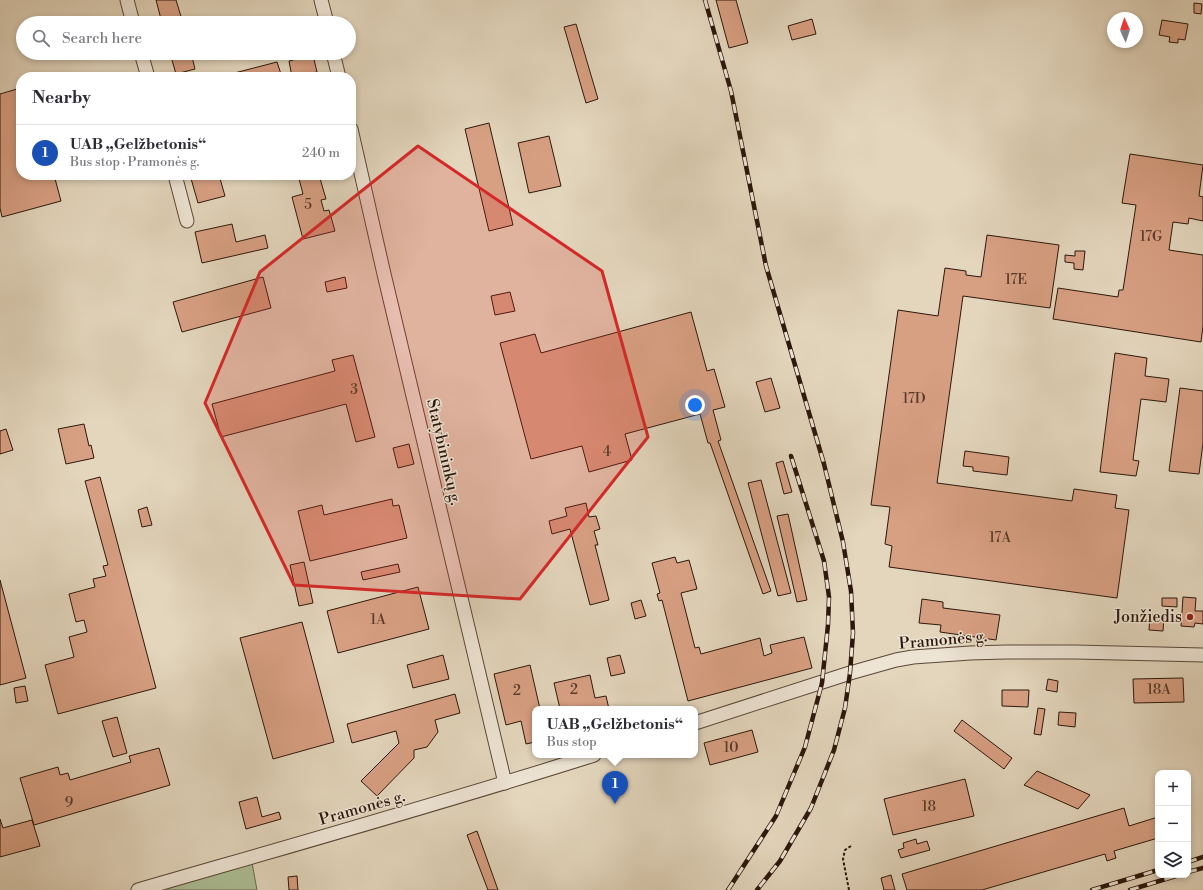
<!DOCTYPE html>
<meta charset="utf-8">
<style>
:root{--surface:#fff;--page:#f7f7f7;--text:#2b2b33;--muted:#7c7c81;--line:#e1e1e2;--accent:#8f2418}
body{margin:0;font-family:"Libre Bodoni",serif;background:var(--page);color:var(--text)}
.controls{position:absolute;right:12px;bottom:12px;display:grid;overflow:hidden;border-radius:8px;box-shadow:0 2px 6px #0003}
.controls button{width:36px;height:36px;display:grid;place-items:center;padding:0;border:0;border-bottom:1px solid var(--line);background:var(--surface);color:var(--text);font:20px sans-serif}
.compass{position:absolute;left:1107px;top:12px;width:36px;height:36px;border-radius:50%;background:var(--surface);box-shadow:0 2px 6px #0003;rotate:357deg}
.you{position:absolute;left:695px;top:405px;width:14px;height:14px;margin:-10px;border:3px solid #fff;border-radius:50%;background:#1a73e8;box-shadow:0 0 0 6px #1a73e833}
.badge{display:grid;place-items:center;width:26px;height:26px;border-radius:50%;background:var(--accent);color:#fff;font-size:13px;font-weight:700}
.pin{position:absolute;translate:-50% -33px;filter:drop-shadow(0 1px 2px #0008)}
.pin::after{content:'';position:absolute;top:21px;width:14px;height:12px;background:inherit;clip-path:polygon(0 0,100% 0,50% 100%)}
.popup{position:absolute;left:532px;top:706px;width:166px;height:52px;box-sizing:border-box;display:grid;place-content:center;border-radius:8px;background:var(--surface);filter:drop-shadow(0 1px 3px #0005);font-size:13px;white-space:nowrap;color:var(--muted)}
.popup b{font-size:15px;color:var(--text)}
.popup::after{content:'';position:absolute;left:50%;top:100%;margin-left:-8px;border:8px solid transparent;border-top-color:var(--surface)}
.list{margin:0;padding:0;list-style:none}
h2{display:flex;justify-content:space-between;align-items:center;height:52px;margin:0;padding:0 16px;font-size:17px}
h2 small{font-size:13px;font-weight:400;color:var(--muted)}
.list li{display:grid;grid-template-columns:26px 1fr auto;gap:12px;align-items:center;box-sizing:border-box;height:56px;padding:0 16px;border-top:1px solid var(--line)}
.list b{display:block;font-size:15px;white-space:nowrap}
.list p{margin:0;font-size:13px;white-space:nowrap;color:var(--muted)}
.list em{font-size:13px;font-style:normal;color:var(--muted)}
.icon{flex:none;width:22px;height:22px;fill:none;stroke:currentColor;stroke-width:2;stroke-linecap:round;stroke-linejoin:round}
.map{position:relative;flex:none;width:1203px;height:890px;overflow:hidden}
.search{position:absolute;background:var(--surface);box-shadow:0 2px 6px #0003;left:16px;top:16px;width:340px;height:44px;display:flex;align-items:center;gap:10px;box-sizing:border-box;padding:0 14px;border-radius:22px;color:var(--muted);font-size:15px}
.panel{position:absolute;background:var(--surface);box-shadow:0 2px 6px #0003;left:16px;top:72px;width:340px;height:108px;border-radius:16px}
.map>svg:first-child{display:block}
</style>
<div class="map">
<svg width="1203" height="890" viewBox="0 0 1203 890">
<rect width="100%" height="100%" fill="#e3d6bd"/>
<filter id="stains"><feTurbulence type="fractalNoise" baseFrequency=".005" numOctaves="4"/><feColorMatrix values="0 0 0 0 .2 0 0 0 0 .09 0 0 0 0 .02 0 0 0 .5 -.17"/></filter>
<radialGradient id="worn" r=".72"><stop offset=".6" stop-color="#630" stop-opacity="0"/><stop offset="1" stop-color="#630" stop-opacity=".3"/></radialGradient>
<polygon fill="#adbf96" stroke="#6d6b51" points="252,863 257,890 158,890"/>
<g fill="#d8a083" stroke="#2d170c">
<polygon points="156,0 176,0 183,23 162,23"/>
<polygon points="716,0 736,0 748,43 729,48"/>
<polygon points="1194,3 1202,4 1201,14 1194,13"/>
<polygon points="812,19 816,34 792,40 788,26"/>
<polygon points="1162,20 1188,24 1185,40 1178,39 1178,43 1169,42 1170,37 1159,35"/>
<polygon points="576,24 598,99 586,103 564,27"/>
<polygon points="170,53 191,53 195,69 176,74"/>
<polygon points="313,55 317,72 311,73 312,77 292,77 289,61"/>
<polygon points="277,62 282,77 219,77"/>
<polygon points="17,89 21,105 21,175 40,175 41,177 54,175 61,201 2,217 0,208 0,94"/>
<polygon points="489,123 513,225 489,231 465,129"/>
<polygon points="549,136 561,186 529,193 518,143"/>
<polygon points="1130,154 1203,165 1199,196 1203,197 1203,221 1189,218 1188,224 1173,222 1169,250 1203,255 1203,326 1201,342 1053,319 1058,288 1118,297 1119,290 1123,290 1136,205 1122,203"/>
<polygon points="190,175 219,175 225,196 198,203"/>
<polygon points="298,175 319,175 326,199 321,200 324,211 329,210 335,231 303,239 292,197 303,194"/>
<polygon points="232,224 236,242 265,235 268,248 202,263 195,232"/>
<polygon points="987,235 1059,245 1050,308 963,296 937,483 1072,501 1074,489 1117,495 1115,508 1129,510 1117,598 889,567 892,546 885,544 890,507 871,505 898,310 938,316 945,268 966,271 966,275 981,277"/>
<polygon points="1075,251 1085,251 1083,270 1074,269 1074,263 1065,262 1065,255 1075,256"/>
<polygon points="263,277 271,308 182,332 173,302"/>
<polygon points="345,277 347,288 327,292 325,282"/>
<polygon points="510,292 515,311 495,315 491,296"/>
<polygon points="691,312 707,371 714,369 725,407 713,410 721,440 718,441 771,591 763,594 710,443 708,443 700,414 625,434 632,460 589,472 582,446 531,459 500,343 535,334 541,353"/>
<polygon points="1115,353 1147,358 1145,376 1169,379 1166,402 1141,399 1133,460 1139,461 1136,476 1100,472"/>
<polygon points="353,355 375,437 356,442 346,404 221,437 212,404 335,371 332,360"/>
<polygon points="771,378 780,408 765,412 756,382"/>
<polygon points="1180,388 1203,391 1203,443 1199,474 1169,471"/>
<polygon points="84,424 89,446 91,445 94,458 66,464 58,429"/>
<polygon points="6,429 13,450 0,454 0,431"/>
<polygon points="409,444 414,464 398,468 393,448"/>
<polygon points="965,451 1009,457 1007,475 973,471 973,467 963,466"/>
<polygon points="783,461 792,492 784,494 776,463"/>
<polygon points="100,477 156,688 58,714 45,665 74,657 69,637 87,632 84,620 76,622 69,594 95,587 93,579 106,576 103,566 108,565 85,481"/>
<polygon points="761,480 791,593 778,596 748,483"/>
<polygon points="392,499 393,506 399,505 407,538 310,561 298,511 322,505 324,515"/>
<polygon points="586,503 589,517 596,516 600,529 594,531 598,545 595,545 609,600 590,605 570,529 552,534 549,521 567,516 565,508"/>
<polygon points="147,507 152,525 142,527 138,510"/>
<polygon points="788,514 807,600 797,602 777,516"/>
<polygon points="675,557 677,563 689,560 697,589 681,593 695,648 699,647 701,654 760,638 764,656 772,653 770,645 804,637 812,668 688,701 662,600 659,601 657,594 660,593 652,563"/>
<polygon points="304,562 313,603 299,606 290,565"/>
<polygon points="398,564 400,572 363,580 361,572"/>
<polygon points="0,580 26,678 0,685"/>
<polygon points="418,587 429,629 338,653 327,611"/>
<polygon points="1183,597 1196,598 1195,611 1203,611 1203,624 1195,623 1194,627 1181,626"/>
<polygon points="1162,598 1177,598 1177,607 1162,606"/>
<polygon points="922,599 943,602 943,608 1000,615 996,640 940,632 941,625 919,623"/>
<polygon points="641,600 646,616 635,619 631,603"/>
<polygon points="1150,615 1164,616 1163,631 1149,630"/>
<polygon points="302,622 334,742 273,759 240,638"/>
<polygon points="443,655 449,679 413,688 407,665"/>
<polygon points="620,655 625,673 611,676 607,658"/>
<polygon points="530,665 540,709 535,709 535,742 526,744 521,721 506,725 494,674"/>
<polygon points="590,675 595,698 606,696 609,709 560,709 554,683"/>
<polygon points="1183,678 1184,702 1134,703 1133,679"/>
<polygon points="1048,679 1058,681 1057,692 1046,690"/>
<polygon points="25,686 28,701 16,703 14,688"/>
<polygon points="1002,690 1029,690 1028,707 1002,706"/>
<polygon points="455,694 460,713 435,720 438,732 427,747 414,750 414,758 377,796 361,781 399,743 396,731 352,743 347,724"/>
<polygon points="1038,708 1045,709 1041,735 1034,734"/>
<polygon points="1059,712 1076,713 1075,727 1058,725"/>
<polygon points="117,717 127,753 113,757 102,721"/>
<polygon points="962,720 1012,758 1004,769 954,731"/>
<polygon points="752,730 758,752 710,765 704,743"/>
<polygon points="159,748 170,785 34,825 20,778 58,767 60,775 68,773 70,780 131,762 129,756"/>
<polygon points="1037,771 1090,795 1078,809 1024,785"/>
<polygon points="965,779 974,816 893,835 884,799"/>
<polygon points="257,797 262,817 279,812 281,819 246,829 239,802"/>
<polygon points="1124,808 1129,826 1158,817 1158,838 1114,851 1116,858 1107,861 1105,854 982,890 907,890 902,874"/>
<polygon points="0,819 3,828 32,820 40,846 0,857"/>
<polygon points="477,831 498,890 488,890 467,835"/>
<polygon points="916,839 917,844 927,841 930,850 901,858 898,850 904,848 903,843"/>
<polygon points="891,875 895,890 884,890 881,878"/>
<polygon points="297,876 298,890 289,890 288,877"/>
</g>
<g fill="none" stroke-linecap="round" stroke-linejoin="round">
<defs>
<g id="minor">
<polyline points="127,0 133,23"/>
<polyline points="321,0 327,23"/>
<polyline points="141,53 148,77"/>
<polyline points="333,53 339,77"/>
<polyline points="351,129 384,274 505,783"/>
<polyline points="175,175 187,221"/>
<polyline points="695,723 850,673 896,660 913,657 970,653 1006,652 1075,652 1203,655"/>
<path d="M138 890C290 846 443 803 594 755"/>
</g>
</defs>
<use href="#minor" stroke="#5a4738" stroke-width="15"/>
<polyline stroke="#2d170c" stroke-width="2" stroke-dasharray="3 2" stroke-linecap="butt" points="849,890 843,859 845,850 851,846"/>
<use href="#minor" stroke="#ede4d4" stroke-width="13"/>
<defs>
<g id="rail">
<polyline points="705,0 731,91 766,266 824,464 843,542 851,591 853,633 850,673 845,708 834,750 811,808 780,861 757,890"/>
<polyline points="1188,862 1203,857"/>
<polyline points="1188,872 1203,868"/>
<polyline points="728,890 776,816 805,747 822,683 828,625 829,597 824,561 791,456"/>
<polyline points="1092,890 1158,870"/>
<polyline points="1130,890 1179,875"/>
</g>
</defs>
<use href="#rail" stroke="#2d170c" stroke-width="4.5"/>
<use href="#rail" stroke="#ede4d4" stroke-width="3" stroke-dasharray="9" stroke-linecap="butt"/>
</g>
<path fill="#d62828" fill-opacity="0.2" stroke="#d62828" stroke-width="3" stroke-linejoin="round" d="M418 146 602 271 648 437 520 599 294 585 205 403 260 272Z"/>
<circle fill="#8f2418" stroke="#ede4d4" stroke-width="1.5" cx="1190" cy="617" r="4"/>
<g text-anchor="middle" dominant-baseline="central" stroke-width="3" stroke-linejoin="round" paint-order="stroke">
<g font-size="14" fill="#58392a">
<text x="308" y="205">5</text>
<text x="1151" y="237">17G</text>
<text x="1016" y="280">17E</text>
<text x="354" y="390">3</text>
<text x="914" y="399">17D</text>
<text x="607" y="452">4</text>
<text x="1000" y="538">17A</text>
<text x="378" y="620">1A</text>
<text x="574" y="690">2</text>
<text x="1159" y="690">18A</text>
<text x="517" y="691">2</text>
<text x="731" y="748">10</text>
<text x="69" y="803">9</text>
<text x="929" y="807">18</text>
</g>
<g font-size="16" fill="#2d170c" stroke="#ede4d4">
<text transform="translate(444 452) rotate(77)">Statybininkų g.</text>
<text transform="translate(943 640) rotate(-5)">Pramonės g.</text>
<text transform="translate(362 808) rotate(-16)">Pramonės g.</text>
</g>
<g font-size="16" fill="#2d170c" stroke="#ede4d4" text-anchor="end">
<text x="1182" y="617">Jonžiedis</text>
</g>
</g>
<rect width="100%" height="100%" filter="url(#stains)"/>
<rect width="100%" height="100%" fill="url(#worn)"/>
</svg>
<div class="controls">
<button>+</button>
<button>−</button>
<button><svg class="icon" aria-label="layers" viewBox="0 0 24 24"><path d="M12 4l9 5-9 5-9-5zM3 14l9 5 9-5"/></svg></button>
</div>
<svg class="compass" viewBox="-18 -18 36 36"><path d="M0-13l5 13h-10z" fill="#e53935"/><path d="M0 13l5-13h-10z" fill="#7c7c81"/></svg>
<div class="you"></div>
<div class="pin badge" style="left:615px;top:804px;background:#1a4fb4">1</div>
<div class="popup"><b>UAB „Gelžbetonis“</b>Bus stop</div>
<div class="search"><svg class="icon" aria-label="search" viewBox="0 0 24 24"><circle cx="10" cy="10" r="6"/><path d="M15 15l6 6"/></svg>Search here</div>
<section class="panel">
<h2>Nearby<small></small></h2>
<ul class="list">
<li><span class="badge" style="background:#1a4fb4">1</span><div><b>UAB „Gelžbetonis“</b><p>Bus stop · Pramonės g.</p></div><em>240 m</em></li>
</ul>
</section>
</div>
